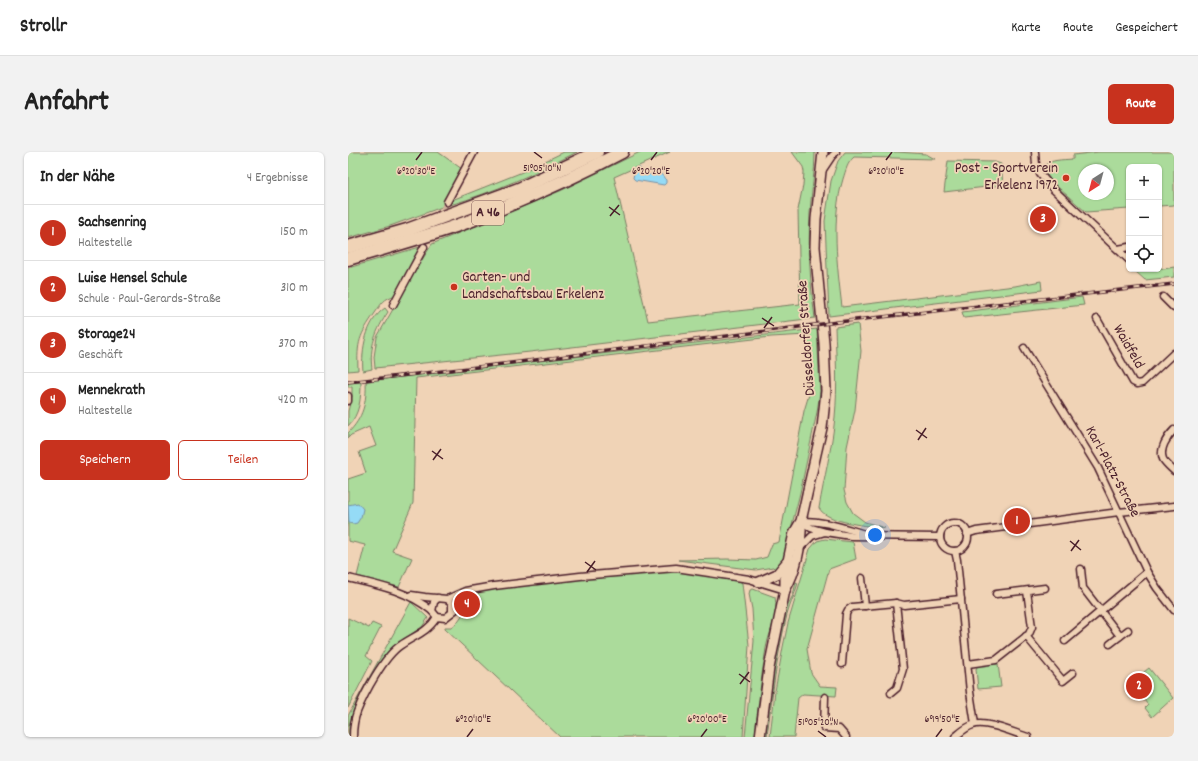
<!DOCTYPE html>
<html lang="de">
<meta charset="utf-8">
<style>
:root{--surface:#fff;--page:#f2f2f2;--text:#222;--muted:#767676;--line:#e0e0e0;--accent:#c8321e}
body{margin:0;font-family:Dekko,sans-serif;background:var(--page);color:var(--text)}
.controls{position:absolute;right:12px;top:12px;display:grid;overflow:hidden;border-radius:6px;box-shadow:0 1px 3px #0004}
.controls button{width:36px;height:36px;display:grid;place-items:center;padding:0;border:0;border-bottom:1px solid var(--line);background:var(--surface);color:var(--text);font:20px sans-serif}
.compass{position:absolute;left:730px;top:12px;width:36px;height:36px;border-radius:50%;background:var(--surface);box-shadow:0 1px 3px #0004;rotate:216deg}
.you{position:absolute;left:527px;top:383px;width:14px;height:14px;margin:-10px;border:3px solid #fff;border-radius:50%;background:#1a73e8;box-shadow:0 0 0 6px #1a73e833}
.badge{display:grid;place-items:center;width:26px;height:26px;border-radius:50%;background:var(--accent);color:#fff;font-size:13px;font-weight:700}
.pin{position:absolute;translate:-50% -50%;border:2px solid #fff;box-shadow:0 1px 4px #0006}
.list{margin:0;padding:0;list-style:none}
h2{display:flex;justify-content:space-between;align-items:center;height:52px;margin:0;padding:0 16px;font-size:17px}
h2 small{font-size:13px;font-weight:400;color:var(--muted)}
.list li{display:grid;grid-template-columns:26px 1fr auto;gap:12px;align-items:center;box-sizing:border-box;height:56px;padding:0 16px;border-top:1px solid var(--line)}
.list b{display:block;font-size:15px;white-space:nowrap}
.list p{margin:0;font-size:13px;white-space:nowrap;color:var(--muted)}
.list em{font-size:13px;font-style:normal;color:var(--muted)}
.actions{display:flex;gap:8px;padding:12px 16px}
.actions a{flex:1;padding:9px 0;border:1px solid var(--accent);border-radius:6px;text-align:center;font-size:14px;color:var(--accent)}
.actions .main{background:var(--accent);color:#fff}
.icon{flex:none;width:22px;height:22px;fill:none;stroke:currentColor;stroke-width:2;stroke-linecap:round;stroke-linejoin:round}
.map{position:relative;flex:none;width:826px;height:585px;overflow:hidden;border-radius:6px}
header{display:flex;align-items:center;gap:24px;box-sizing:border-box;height:56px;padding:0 20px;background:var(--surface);border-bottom:1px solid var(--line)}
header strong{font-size:19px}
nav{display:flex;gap:22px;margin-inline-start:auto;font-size:14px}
.intro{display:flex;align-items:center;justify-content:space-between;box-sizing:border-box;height:96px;padding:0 24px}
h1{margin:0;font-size:28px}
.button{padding:10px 18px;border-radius:6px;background:var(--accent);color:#fff;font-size:14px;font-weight:700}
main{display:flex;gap:24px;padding:0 24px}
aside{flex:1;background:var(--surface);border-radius:6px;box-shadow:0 1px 3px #0004}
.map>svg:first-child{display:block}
</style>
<header>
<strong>Strollr</strong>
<nav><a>Karte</a><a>Route</a><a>Gespeichert</a></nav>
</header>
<div class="intro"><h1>Anfahrt</h1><a class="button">Route</a></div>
<main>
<aside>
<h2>In der Nähe<small>4 Ergebnisse</small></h2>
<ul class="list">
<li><span class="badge">1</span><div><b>Sachsenring</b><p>Haltestelle</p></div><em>150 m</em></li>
<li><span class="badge">2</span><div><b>Luise Hensel Schule</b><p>Schule · Paul-Gerards-Straße</p></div><em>310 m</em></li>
<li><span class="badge">3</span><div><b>Storage24</b><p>Geschäft</p></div><em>370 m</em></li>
<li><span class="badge">4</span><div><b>Mennekrath</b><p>Haltestelle</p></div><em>420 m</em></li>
</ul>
<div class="actions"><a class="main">Speichern</a><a>Teilen</a></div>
</aside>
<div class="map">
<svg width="826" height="585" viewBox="0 0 826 585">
<rect width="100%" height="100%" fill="#f0d3b6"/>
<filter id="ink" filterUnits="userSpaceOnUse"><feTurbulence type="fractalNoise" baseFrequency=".025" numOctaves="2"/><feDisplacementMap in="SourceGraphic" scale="8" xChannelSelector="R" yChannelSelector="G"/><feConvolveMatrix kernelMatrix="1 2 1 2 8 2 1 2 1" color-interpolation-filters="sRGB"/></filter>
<g filter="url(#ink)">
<g fill="#abdb9b" stroke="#7a7d63" fill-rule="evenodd">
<polygon points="0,0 90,0 114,17 94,55 42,74 0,86"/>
<path d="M216 0H229C188 21 146 40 102 53L104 48 172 21Z"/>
<path d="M292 0H322L266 25 300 169 452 152 450 58 455 33 456 20 455 15 444 0H467C467 21 463 41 462 61 460 97 462 131 467 166L182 200 27 216 26 205 29 185 67 119 84 92 212 39Z"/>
<path d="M497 0H549L578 2 587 7 506 5C499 11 498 18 495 27 483 67 489 113 494 155L667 134 693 129 694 138 481 164 477 69 483 29 490 9Z"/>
<path d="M751 0H826V53L811 54V15H781V57L738 60 704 30 694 16C700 7 715 8 725 7V3ZM736 18H760V42H736Z"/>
<polygon points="600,9 647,10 653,12 655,33 596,40"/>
<path d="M72 95 67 107 48 143C35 147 34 151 27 161 11 184 9 190 10 218L0 219V116Z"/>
<polygon points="811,115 816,117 826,115 826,125 797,128 787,119 790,117 811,117"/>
<polygon points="734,145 736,153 616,166 614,160"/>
<path d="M37 156 40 160C28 178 21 195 24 217L15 219C13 198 18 169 37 156Z"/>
<path d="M510 172 513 199 507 258 499 295 496 338 499 350 505 361 517 370 537 376C521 374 479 371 471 356 476 326 484 296 487 265 490 235 488 205 487 175Z"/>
<path d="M469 177 472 240 469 260 452 341 435 408 429 419 425 415 408 418 330 408 379 407 408 408 419 405 424 392 431 390 456 259 462 239 463 227 459 183 423 185 68 226 65 351 44 399 64 406 51 435 9 424 17 393 0 389V327L18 321 11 300 28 294 21 275 3 283 0 286V281C15 266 19 250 18 229Z"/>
<path d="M13 230C13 246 12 262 0 274V259L4 244V235H0V231Z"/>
<polygon points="477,387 505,390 508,407 481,417 459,497 463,521 472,534 489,535 488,544 455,542 450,546 446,585 422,585 427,539 435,495 440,471 462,397 469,389"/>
<path d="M313 418C326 419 387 423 394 431L401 493 395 585H212L97 477V475H104L108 472 125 448 123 446 128 441 135 438 281 421Z"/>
<path d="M448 430 450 431C447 442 442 452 439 463 429 503 424 544 419 585H416L421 546 433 477 437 459 445 443Z"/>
<path d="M405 437 427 445C431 462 421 480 418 496 413 526 410 555 407 585H397L406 489 404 457 401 442 402 438Z"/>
<polygon points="63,450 80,466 74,475 51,490 37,504 21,531 2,585 0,585 0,564 2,560"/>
<polygon points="0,466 21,476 24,471 33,475 18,504 24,509 0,556"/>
<polygon points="650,512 653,535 630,537 628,517 630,513"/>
<polygon points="801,516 825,546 804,565 797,556 800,553 782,531"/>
</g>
<g fill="#95dbf6" stroke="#7790a5">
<polygon points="287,16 292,16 293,21 299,23 312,21 318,28 318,31 316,33 287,28 285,26"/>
<polygon points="10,351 15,357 13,365 9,371 5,372 1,371 0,353"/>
</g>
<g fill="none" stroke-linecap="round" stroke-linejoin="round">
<polyline stroke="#cfaf9a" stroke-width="6" stroke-dasharray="6 3" stroke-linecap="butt" points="91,65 99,50"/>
<defs>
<g id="street">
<polyline points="687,0 688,13 692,22 706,38 781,108"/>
<polyline points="474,19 484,4 488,0"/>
<polyline points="99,50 126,0"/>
<polyline points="770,97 781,95"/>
<polyline points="815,145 826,156"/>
<polyline points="45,153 76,95"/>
<polyline points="749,167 785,230 789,232 794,231 826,201"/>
<polyline points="676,196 750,316 799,420 809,436 826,458"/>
<polyline points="0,244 0,249"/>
<path d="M826 278C819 285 811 297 815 307 817 311 823 316 826 319"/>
<path d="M453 369C475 368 496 376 517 382"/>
<polyline points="453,369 463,376 477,380"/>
<circle cx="606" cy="385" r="14"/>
<polyline points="619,382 628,379 771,360 826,354"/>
<polyline points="452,396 464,384 477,380 503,384 592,385"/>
<polyline points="607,399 609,408 622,540 627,572"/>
<polyline points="733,417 735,436 772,484"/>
<path d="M0 426C30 433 60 439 84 459"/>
<polyline points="514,426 517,454"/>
<polyline points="648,442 697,436"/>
<polyline points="63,443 77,445 99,447 104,451 104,460"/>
<polyline points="90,446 86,450 84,459 89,465 97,466 111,455 123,438"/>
<polyline points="99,447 117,439 146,434 232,424 328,416 401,427 437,438"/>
<polyline points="678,484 715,529 725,521"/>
<polyline points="717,489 799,420"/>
<polyline points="762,492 780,478"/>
<polyline points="494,512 498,462 500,458 504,455 548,451 556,453 613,447"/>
<polyline points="620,512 648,508 681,482 684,475 679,439"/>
<polyline points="543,541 549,536 555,517 548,451"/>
<polyline points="477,545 476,576 491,577 498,585"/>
<path d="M5 585C5 577 6 568 9 560 16 542 36 504 53 493 66 484 80 480 89 465"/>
<path d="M607 585C613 580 618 575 625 573 638 568 666 581 680 585"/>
</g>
<g id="secondary">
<polyline points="411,430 429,422 439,410"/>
<path d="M437 438C448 419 454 392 453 370"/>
<polyline points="412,585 421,516 437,438 437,426 440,409 446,381 453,369 468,302 474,276 478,239 476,191 467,95 468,67 475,0"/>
</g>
<g id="highway">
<polyline points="0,95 59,78 171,37 249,0"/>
<path d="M0 107C43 94 86 83 127 67 178 47 227 25 274 0"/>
</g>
</defs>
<use href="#street" stroke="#4a1f2b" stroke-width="9"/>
<use href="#secondary" stroke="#4a1f2b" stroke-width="12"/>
<use href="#highway" stroke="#4a1f2b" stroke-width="15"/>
<use href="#street" stroke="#f0d3b6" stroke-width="6"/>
<use href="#secondary" stroke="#f0d3b6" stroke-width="9"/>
<use href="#highway" stroke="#f0d3b6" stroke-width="12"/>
<defs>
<polyline id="rail" points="0,230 155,212 490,170 826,132"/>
</defs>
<use href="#rail" stroke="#4a1f2b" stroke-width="3.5"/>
<use href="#rail" stroke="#f0d3b6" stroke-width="2" stroke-dasharray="6" stroke-linecap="butt"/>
</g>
</g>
<path fill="none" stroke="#4a1f2b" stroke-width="1.5" d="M186 0 194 6M68 8 74 0M303 8 309 0M538 8 544 0M261 55 272 63M262 64 271 53M414 166 426 174M416 176 424 165M568 278 579 286M570 288 578 276M84 299 95 307M85 308 93 297M722 389 733 398M723 399 731 388M237 410 248 418M239 420 247 409M391 522 402 530M392 532 401 520M470 579 478 585M119 585 125 577M353 585 359 577M588 585 594 577"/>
<g fill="#c8321e" stroke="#f0d3b6" stroke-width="1.5">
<circle cx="718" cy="26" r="4"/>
<circle cx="106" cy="135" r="4"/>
</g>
<g text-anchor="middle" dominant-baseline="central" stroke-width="3.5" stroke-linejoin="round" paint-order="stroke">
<rect fill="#f0d3b6" stroke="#7c5555" stroke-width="1" x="124" y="49" width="32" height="24" rx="3"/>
<g font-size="14" font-weight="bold" fill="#4a1f2b">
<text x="140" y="61">A 46</text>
</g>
<g font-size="15" fill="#4a1f2b" stroke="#f0d3b6" text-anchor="end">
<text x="710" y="17">Post - Sportverein<tspan x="710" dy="17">Erkelenz 1972</tspan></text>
<text x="114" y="126" text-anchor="start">Garten- und<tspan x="114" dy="17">Landschaftsbau Erkelenz</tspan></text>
</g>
<g font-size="15" fill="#4a1f2b" stroke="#f0d3b6">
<text transform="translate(459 186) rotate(-94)">Düsseldorfer Straße</text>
<text transform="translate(780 195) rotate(60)">Waidfeld</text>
<text transform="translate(764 320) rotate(62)">Karl-Platz-Straße</text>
</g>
</g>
<g font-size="10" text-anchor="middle" fill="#4a1f2b" stroke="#f0d3b6" stroke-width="3.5" stroke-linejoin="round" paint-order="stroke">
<text x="194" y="19">51°05'10"N</text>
<text x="68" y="22">6°20'30"E</text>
<text x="538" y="22">6°20'10"E</text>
<text x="303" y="22">6°20'20"E</text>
<text x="125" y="570">6°20'10"E</text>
<text x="359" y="570">6°20'00"E</text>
<text x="594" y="570">6°19'50"E</text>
<text x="470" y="573">51°05'20"N</text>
</g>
</svg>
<div class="controls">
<button>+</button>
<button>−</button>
<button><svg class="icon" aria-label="locate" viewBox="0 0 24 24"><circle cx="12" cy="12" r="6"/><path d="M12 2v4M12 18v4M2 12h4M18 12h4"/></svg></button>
</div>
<svg class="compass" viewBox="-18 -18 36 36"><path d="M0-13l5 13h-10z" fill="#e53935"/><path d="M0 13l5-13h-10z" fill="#767676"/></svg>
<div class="you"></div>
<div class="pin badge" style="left:669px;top:369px">1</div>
<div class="pin badge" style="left:791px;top:534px">2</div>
<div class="pin badge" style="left:695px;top:67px">3</div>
<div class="pin badge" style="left:119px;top:452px">4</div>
</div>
</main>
